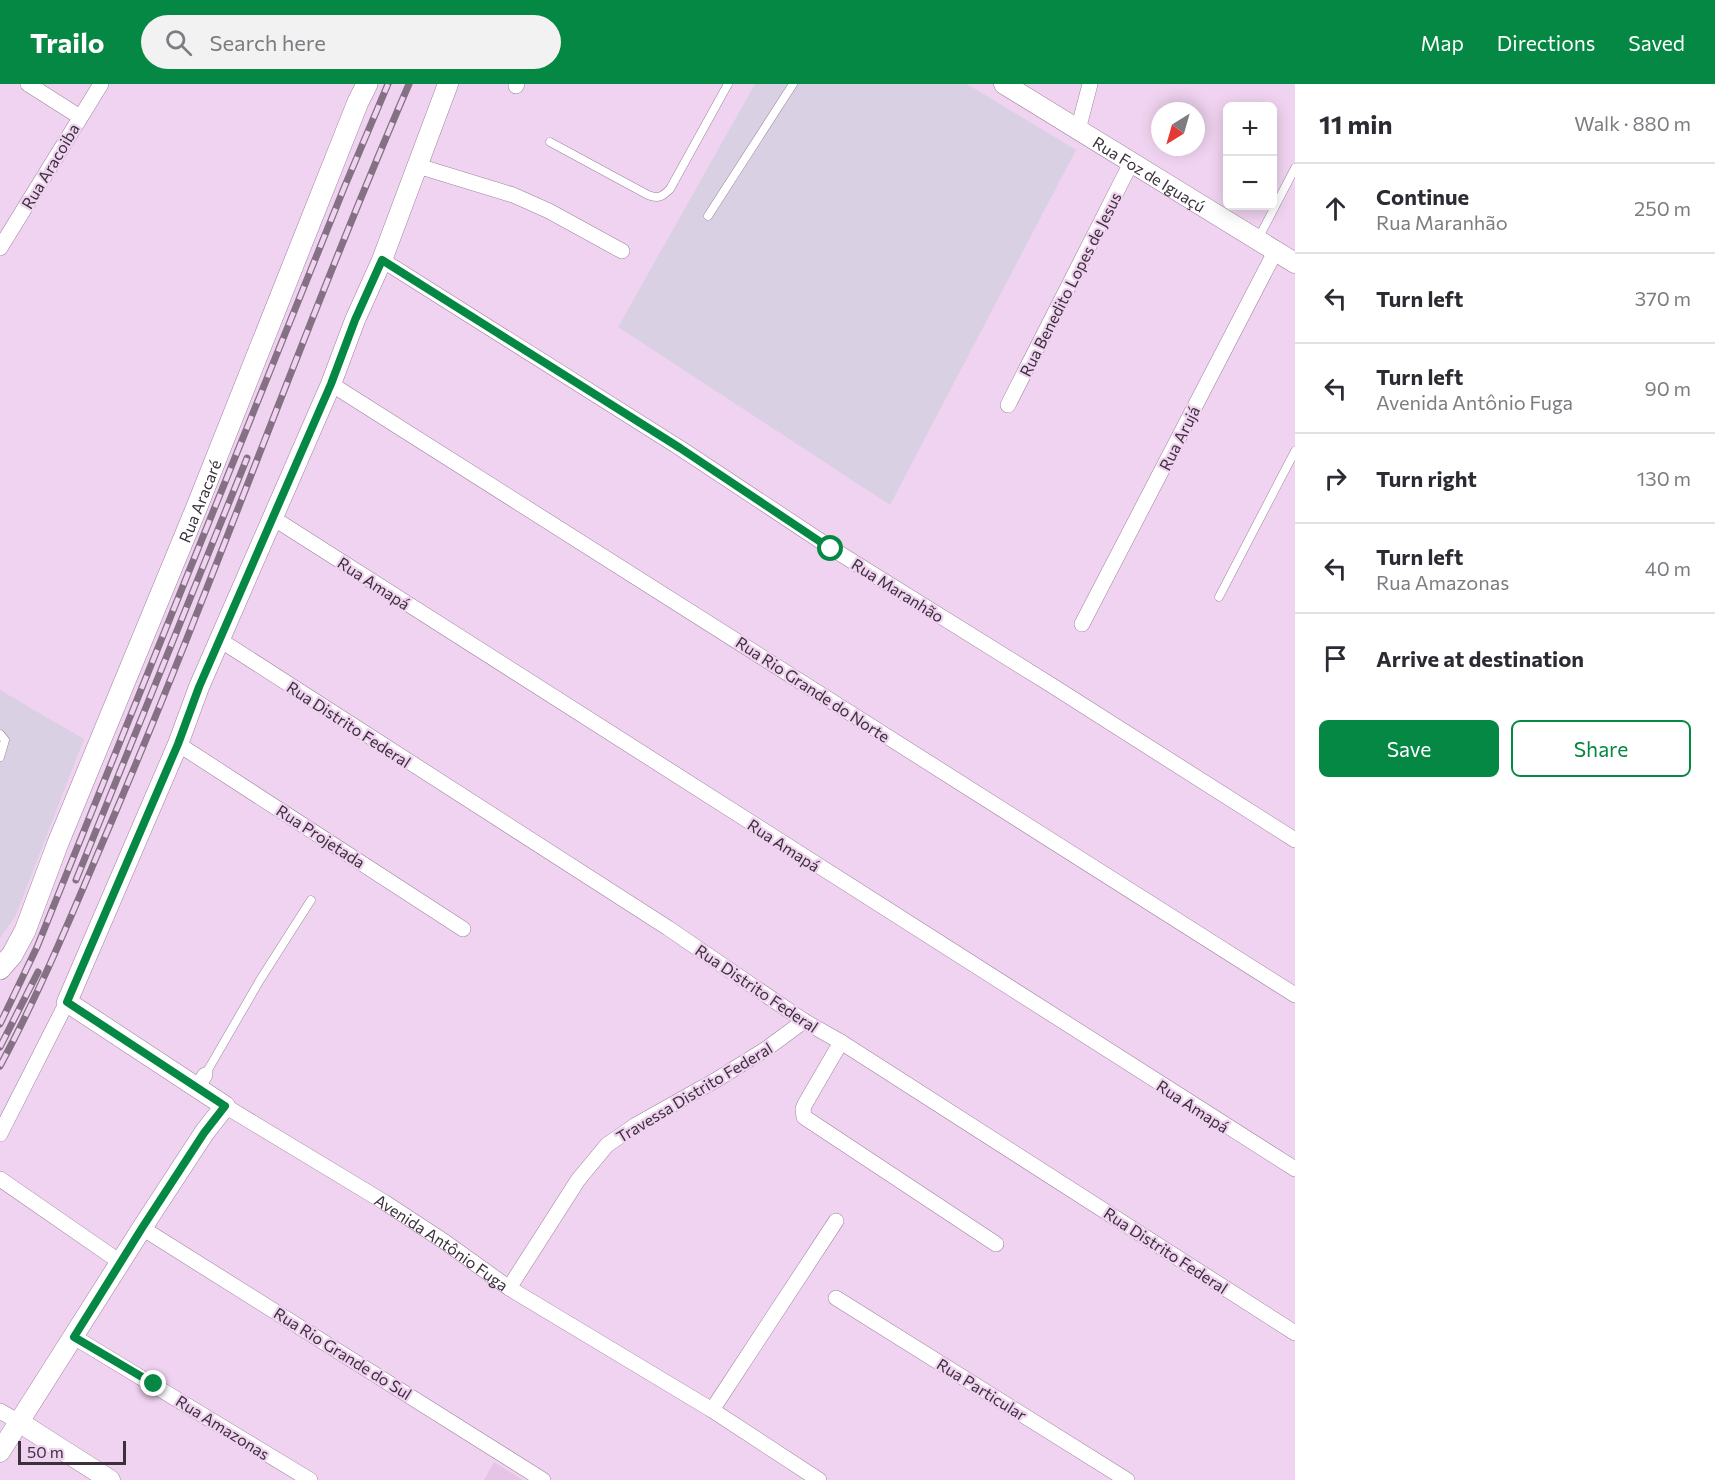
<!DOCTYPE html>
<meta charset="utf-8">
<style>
:root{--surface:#fff;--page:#f2f2f3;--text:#2b2b33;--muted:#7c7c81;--line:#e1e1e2;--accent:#058843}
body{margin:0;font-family:Commissioner,sans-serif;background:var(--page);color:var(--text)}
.controls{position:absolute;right:18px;top:18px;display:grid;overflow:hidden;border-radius:9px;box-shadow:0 3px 15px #0003}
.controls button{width:54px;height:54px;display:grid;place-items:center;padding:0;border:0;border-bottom:2px solid var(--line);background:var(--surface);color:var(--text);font:30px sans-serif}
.compass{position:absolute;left:1151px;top:18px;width:54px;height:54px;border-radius:50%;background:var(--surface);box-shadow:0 3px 15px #0003;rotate:217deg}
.scale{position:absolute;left:18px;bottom:15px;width:108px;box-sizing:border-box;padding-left:6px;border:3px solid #3b303b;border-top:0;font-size:16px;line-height:21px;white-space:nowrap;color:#3b303b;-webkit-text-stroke:4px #f0d3f0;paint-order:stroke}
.stop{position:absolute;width:18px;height:18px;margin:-14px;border:4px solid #058843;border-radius:50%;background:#fff}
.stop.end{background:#058843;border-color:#fff;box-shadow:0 2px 6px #0008}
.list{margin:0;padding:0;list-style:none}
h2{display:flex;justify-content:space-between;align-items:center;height:78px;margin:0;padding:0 24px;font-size:26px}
h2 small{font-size:20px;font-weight:400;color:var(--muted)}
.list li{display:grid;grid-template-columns:39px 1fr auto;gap:18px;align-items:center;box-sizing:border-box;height:90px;padding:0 24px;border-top:2px solid var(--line)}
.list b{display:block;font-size:22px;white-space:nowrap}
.list p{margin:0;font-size:20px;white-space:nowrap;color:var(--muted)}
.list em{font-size:20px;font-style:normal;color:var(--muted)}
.actions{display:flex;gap:12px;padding:18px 24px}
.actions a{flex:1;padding:14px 0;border:2px solid var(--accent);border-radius:9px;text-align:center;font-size:21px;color:var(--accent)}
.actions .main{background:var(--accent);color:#fff}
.icon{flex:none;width:33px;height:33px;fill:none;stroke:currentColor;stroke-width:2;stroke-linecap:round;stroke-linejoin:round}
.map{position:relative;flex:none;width:1295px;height:1396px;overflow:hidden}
header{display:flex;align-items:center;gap:36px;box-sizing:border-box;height:84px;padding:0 30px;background:var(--accent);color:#fff}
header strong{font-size:28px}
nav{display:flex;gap:33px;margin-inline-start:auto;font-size:21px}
.search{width:420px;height:54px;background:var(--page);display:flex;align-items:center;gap:15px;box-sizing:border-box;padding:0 21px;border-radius:33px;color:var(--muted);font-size:22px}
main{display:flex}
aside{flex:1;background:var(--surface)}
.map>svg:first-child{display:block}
</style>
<header>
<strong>Trailo</strong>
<div class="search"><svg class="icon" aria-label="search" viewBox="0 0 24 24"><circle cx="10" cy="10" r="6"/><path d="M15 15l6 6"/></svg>Search here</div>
<nav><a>Map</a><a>Directions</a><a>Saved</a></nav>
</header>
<main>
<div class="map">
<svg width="1295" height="1396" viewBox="0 0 1295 1396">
<rect width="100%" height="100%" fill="#f0d3f0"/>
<g fill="#d9d0e4">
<polygon points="755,0 967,0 1076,66 890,421 618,243"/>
<polygon points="0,606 84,655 15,833 0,854"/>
</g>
<polygon fill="#e6c4e6" points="494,1378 523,1396 484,1396"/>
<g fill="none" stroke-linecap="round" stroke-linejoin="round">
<defs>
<g id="service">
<path d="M550 58 648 111C658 115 662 113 670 105L728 0"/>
<polyline points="708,132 793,0"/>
<polyline points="1258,155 1295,84"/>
<polyline points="1219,513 1295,367"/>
<polyline points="0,650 5,656 0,673"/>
<polyline points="205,991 260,896 311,816"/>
</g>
<g id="minor">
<polyline points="28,0 80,33"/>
<polyline points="516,2 517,0"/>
<polyline points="1078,46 1090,0"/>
<polyline points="418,82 513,111 549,127 622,167"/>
<polyline points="0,164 101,0"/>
<polyline points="382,176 680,364 831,464 1048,599 1295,756"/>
<polyline points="331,300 1295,911"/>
<polyline points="1008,321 1131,79"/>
<polyline points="273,434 1295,1085"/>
<polyline points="1082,540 1275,168"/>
<polyline points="220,556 668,844 804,937 841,958 1295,1249"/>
<polyline points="178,660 463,845"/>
<polyline points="841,958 805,1020 803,1025 804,1033 996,1160"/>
<polyline points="196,1005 205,991"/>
<path id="s1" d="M225 1022 384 1118 445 1158 509 1204 712 1326 819 1396"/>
<polyline points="0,1050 67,918"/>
<polyline points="0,1095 120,1178"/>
<polyline points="142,1144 543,1396"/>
<polyline points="509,1204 578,1096 607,1061 636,1041 716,996 766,965 804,937"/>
<polyline points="836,1214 1127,1396"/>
<polyline points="74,1253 310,1396"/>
<polyline points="712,1326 836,1137"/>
<polyline points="0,1327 19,1338"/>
</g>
<g id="tertiary">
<path id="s2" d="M1004 0 1295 179"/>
<polyline points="19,1338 110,1396"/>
<polyline points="0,1368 142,1144 204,1049 225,1022 67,918 178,660 199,603 331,300 355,236 382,176 448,0"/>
</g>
<g id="secondary">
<path id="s3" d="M0 885 12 871 25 847 58 759 196 425 358 18 367 0"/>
</g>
</defs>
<use href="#service" stroke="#9c829c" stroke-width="9"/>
<use href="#minor" stroke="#9c829c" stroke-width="16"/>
<use href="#tertiary" stroke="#9c829c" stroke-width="21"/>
<use href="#secondary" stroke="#9c829c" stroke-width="22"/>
<use href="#service" stroke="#fff" stroke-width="8"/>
<use href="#minor" stroke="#fff" stroke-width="15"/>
<use href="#tertiary" stroke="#fff" stroke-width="20"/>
<use href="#secondary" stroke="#fff" stroke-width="21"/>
<defs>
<g id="rail">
<polyline points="76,796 247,374"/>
<polyline points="0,940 37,863 344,104 388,0"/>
<polyline points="0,963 38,888"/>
<path d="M0 982C43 902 77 818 113 734 217 491 304 242 409 0"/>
</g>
</defs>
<use href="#rail" stroke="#847284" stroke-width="7"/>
<use href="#rail" stroke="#f0d3f0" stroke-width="4.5" stroke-dasharray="14" stroke-linecap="butt"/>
</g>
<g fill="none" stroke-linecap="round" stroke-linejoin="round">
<polyline stroke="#058843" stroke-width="8" points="154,1300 74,1253 142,1144 204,1049 225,1022 67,918 178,660 199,603 331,300 355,236 382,176 680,364 831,465"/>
</g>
<g text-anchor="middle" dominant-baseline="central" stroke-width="4.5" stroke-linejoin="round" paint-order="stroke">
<g font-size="16" fill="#3b303b" stroke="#f0d3f0">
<text transform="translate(50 82) rotate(-59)">Rua Aracoiba</text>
<text stroke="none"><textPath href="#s2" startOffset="171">Rua Foz de Iguaçú</textPath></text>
<text transform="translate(1070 200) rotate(-63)">Rua Benedito Lopes de Jesus</text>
<text transform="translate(1179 354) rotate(-63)">Rua Arujá</text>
<text stroke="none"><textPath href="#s3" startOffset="510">Rua Aracaré</textPath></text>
<text transform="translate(374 499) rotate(33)">Rua Amapá</text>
<text transform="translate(898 506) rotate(32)">Rua Maranhão</text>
<text transform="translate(813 605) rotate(33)">Rua Rio Grande do Norte</text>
<text transform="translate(349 640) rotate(33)">Rua Distrito Federal</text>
<text transform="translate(321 752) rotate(33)">Rua Projetada</text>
<text transform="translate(784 761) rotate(33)">Rua Amapá</text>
<text transform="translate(757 904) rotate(34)">Rua Distrito Federal</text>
<text transform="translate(694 1008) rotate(-31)">Travessa Distrito Federal</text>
<text transform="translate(1193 1022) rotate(33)">Rua Amapá</text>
<text stroke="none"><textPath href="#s1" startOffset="256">Avenida Antônio Fuga</textPath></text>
<text transform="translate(1166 1166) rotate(33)">Rua Distrito Federal</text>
<text transform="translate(343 1269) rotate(32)">Rua Rio Grande do Sul</text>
<text transform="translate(982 1305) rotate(32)">Rua Particular</text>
<text transform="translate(223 1343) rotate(32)">Rua Amazonas</text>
</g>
</g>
</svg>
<div class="controls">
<button>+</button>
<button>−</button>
</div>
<svg class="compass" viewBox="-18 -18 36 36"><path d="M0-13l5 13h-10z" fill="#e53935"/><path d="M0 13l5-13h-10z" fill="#7c7c81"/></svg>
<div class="scale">50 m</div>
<div class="stop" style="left:831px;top:465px"></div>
<div class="stop end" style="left:154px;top:1300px"></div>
</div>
<aside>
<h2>11 min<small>Walk · 880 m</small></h2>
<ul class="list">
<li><svg class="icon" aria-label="ahead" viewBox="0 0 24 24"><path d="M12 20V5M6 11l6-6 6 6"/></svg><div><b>Continue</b><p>Rua Maranhão</p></div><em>250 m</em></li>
<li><svg class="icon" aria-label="left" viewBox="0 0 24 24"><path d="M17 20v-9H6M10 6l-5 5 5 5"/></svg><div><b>Turn left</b></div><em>370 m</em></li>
<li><svg class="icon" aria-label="left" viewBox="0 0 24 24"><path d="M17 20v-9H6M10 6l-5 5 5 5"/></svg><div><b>Turn left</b><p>Avenida Antônio Fuga</p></div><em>90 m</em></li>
<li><svg class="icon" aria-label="right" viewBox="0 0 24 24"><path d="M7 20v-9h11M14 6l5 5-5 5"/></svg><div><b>Turn right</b></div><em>130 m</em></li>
<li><svg class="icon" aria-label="left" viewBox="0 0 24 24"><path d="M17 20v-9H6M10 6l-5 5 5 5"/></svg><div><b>Turn left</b><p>Rua Amazonas</p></div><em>40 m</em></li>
<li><svg class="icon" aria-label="arrive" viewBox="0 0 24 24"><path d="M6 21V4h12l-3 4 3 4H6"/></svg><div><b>Arrive at destination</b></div></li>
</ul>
<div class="actions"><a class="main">Save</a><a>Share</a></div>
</aside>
</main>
